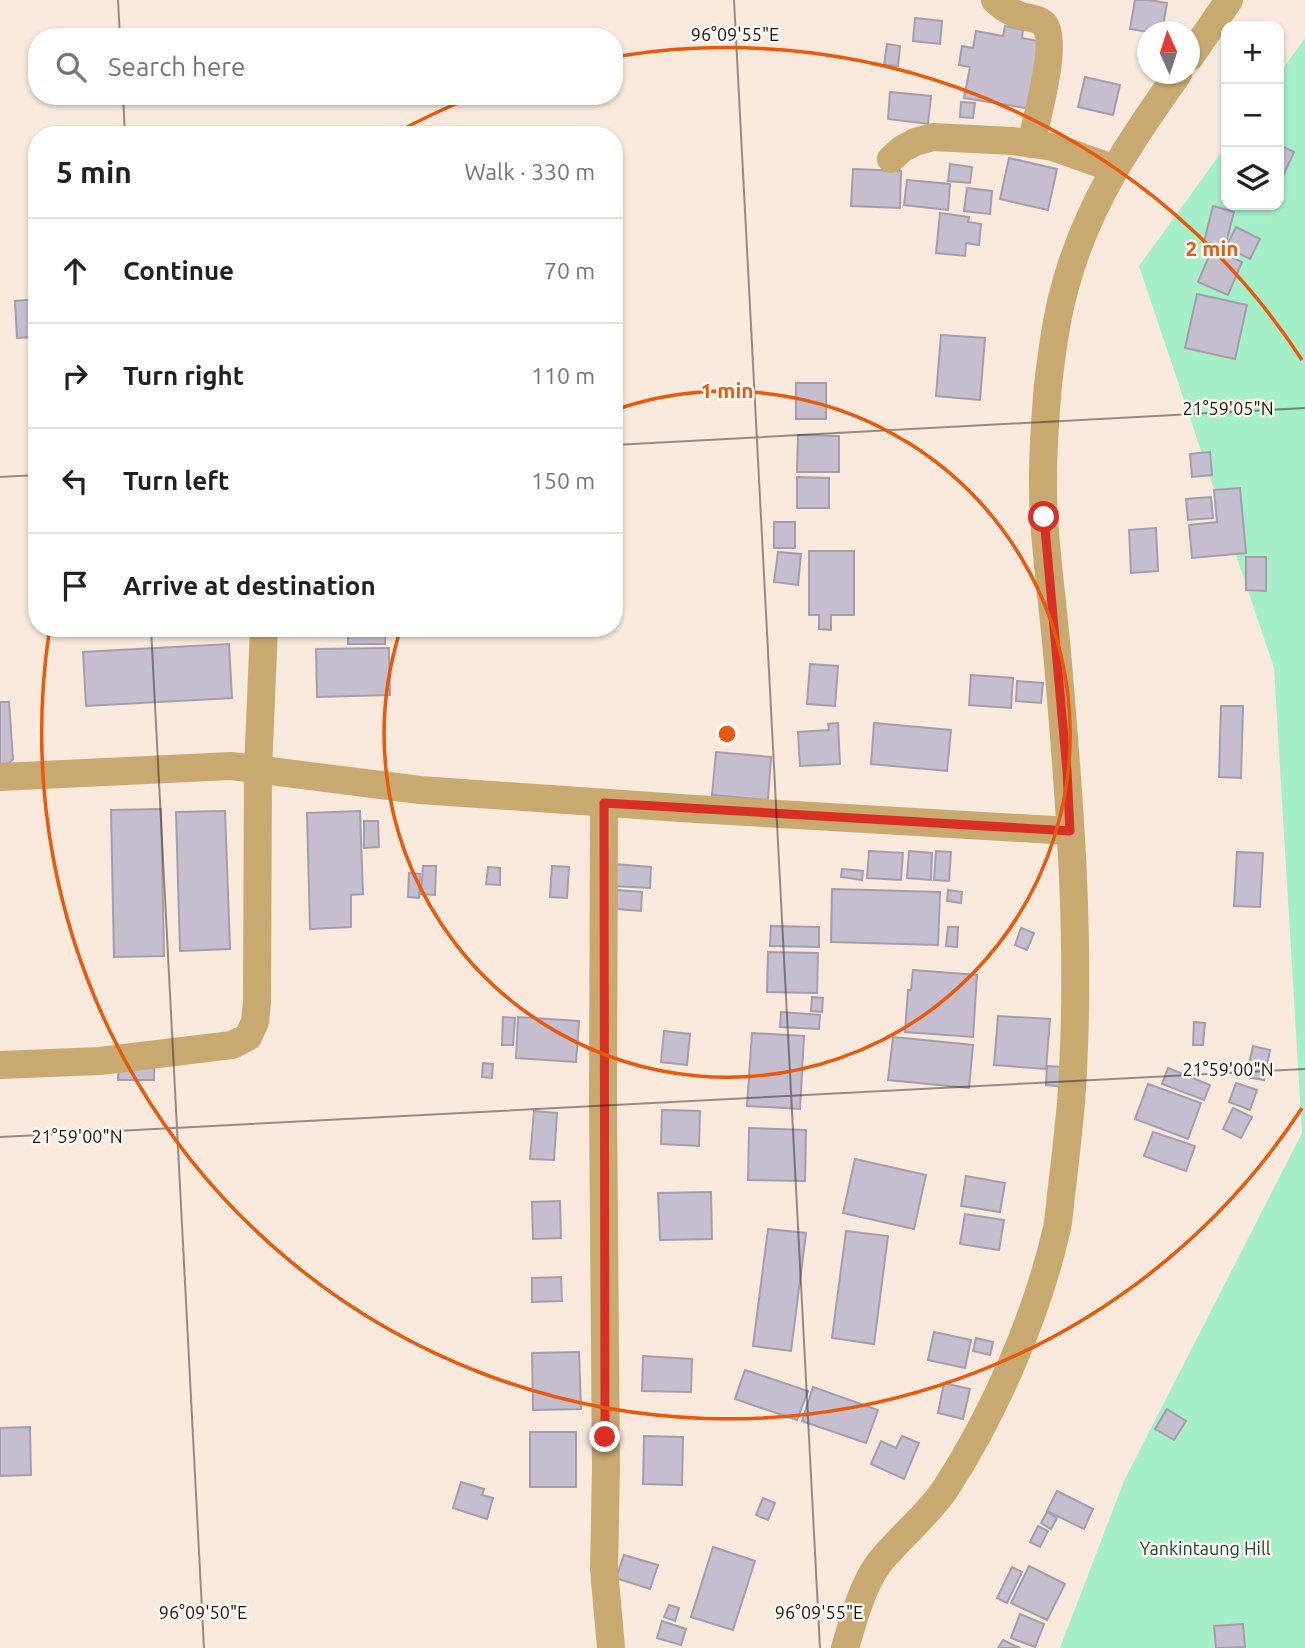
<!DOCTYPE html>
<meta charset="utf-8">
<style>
:root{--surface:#fff;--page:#f6f6f6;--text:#202124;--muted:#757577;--line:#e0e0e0}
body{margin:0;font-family:Ubuntu,sans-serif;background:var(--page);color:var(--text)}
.controls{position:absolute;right:21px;top:21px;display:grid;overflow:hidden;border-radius:14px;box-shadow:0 2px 5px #0004}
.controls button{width:63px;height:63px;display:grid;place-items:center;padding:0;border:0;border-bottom:2px solid var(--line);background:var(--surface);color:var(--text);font:35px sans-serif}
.compass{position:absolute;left:1137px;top:21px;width:63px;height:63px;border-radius:50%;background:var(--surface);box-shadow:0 2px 5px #0004;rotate:357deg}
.stop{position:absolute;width:21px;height:21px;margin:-16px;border:5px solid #d93025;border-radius:50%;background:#fff}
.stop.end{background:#d93025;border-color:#fff;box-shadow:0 2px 7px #0008}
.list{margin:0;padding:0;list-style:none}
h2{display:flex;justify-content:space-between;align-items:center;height:91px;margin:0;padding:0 28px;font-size:30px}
h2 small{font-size:23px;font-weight:400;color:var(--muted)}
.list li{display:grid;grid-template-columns:46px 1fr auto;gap:21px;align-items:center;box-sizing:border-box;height:105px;padding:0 28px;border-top:2px solid var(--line)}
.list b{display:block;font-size:26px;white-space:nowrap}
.list em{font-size:23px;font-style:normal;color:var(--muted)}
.icon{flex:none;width:38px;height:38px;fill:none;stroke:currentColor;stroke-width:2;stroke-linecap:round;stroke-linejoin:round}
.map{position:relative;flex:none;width:1305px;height:1648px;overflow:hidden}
.search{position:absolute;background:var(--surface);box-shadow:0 2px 5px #0004;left:28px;top:28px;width:595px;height:77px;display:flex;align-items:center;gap:18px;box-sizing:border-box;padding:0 24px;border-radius:28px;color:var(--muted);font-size:26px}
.panel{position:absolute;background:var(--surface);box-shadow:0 2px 5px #0004;left:28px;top:126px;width:595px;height:511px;border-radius:28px}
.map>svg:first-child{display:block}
</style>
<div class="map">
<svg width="1305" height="1648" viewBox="0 0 1305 1648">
<rect width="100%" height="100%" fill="#f8e9dc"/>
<polygon fill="#a4efc8" points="1305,38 1305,1648 1060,1648 1124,1481 1302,1133 1274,668 1139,266 1226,146 1226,205 1279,205 1279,74"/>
<g fill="#c5bece" stroke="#a49dac" stroke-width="2">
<polygon points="1135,0 1149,0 1167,3 1162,32 1148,32 1130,29"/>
<polygon points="915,18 942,21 940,44 913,41"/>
<polygon points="1005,26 1023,30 1022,38 1043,42 1032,109 964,98 970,67 959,65 962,46 973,48 976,31 1003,36"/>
<polygon points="887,44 900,46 898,66 884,65"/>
<polygon points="1085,77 1120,85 1113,115 1078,107"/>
<polygon points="890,92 931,96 928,124 888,119"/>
<polygon points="961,102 975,103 973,118 960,117"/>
<polygon points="1279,145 1294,152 1279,185"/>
<polygon points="1009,158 1057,169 1048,210 1000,199"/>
<polygon points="950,164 972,167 970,183 948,181"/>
<polygon points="853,169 901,171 900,208 851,206"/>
<polygon points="907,180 950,184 948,210 904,205"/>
<polygon points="967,188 992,191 990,214 964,211"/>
<polygon points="1213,206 1234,212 1225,247 1204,242"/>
<polygon points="940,213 969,217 968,222 981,224 979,245 966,243 965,256 936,253"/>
<polygon points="1236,227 1260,239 1250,259 1226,247"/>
<polygon points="1212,249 1242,262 1228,295 1198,282"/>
<polygon points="1197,294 1247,305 1235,359 1185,348"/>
<polygon points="37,299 37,337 17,338 15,301"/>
<polygon points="941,335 985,338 980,400 936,396"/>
<rect x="796" y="383" width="30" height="36"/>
<polygon points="798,435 839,436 839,472 797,472"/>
<polygon points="1210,452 1212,475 1192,477 1190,454"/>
<polygon points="797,477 829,478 829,508 797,508"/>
<polygon points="1240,488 1246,553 1192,558 1189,525 1217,522 1214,490"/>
<polygon points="1211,497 1213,518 1188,520 1186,499"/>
<rect x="774" y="522" width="21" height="26"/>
<polygon points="1156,528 1158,571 1131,573 1129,530"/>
<polygon points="809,551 854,551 854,615 831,615 831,630 819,629 819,615 809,615"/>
<polygon points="778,552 801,554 798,585 774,582"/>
<polygon points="1246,557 1266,557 1266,591 1246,590"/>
<rect x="348" y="628" width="37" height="16"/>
<polygon points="229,644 232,698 86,706 83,652"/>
<polygon points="389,648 390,695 317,697 316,649"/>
<polygon points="810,664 838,666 835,706 807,704"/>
<polygon points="971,675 1013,678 1011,708 969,705"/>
<polygon points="1017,681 1043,683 1041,703 1016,701"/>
<polygon points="0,702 9,702 13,759 4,768 0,768"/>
<polygon points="1221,706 1243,706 1241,778 1219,777"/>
<polygon points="838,723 840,764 800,766 798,732 829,730 828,724"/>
<polygon points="874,723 951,730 947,771 871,764"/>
<polygon points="716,752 771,757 768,800 712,795"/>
<polygon points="161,809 164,956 114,957 111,810"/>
<polygon points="225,811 230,949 180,951 176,812"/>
<polygon points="360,811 363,894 351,895 351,927 310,929 307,813"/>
<polygon points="364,821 378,821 379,847 364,848"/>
<polygon points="869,851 903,853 901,880 867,878"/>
<polygon points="909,851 932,853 931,880 907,878"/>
<polygon points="936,851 951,852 949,881 934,880"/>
<polygon points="1237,852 1263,853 1260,907 1234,906"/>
<polygon points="613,864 651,867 650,888 612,886"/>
<polygon points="423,866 436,866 435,895 421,894"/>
<polygon points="552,866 569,867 567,898 550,897"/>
<polygon points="488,867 500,868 500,885 486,884"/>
<polygon points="842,869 863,871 862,880 841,877"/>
<polygon points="409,873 420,874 419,898 408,897"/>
<polygon points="832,889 940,892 938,945 831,942"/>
<polygon points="617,890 642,892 641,911 616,909"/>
<polygon points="948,890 962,892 961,903 947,901"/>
<polygon points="771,926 819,927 819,947 770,946"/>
<polygon points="948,927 958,927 957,947 946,946"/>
<polygon points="1021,928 1034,933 1027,950 1015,945"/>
<polygon points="768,952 818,953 817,993 767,992"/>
<polygon points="913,970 977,975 973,1037 905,1032 908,990 911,990"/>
<polygon points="812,997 823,998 822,1012 811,1011"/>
<polygon points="781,1012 820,1015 819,1029 780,1027"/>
<polygon points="998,1016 1050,1019 1046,1069 994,1065"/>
<polygon points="503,1017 515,1018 513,1045 502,1045"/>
<polygon points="518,1017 579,1021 576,1062 516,1058"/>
<polygon points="1194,1022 1205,1023 1203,1045 1193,1045"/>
<polygon points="664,1031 690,1034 687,1065 661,1062"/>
<polygon points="752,1033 804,1036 800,1109 747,1106"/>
<polygon points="893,1037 973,1045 969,1088 888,1080"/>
<polygon points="1253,1046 1270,1050 1264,1080 1246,1077"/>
<polygon points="483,1063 493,1064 492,1078 482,1077"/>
<polygon points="119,1065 154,1065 154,1080 118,1080"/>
<polygon points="1047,1066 1065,1067 1064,1087 1046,1085"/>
<polygon points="1168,1068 1210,1085 1204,1100 1162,1084"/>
<polygon points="1236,1083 1257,1090 1250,1110 1229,1102"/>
<polygon points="1148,1084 1201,1103 1188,1139 1135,1119"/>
<polygon points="1233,1108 1252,1117 1241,1138 1223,1129"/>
<polygon points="662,1110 700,1111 699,1146 661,1144"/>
<polygon points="534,1111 557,1113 554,1160 530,1159"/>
<polygon points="749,1128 806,1130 805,1181 748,1180"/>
<polygon points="1153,1132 1195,1146 1186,1171 1144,1156"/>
<polygon points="855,1159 926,1175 914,1229 843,1213"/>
<polygon points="966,1176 1005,1183 1000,1212 961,1206"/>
<polygon points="711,1192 712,1239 660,1240 658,1193"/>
<polygon points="560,1201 561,1238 533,1239 532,1202"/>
<polygon points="965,1214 1004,1220 999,1250 960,1244"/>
<polygon points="768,1229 806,1233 791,1351 753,1346"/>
<polygon points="846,1231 888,1236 874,1344 832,1338"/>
<polygon points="561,1277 562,1301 532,1302 532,1278"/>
<polygon points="934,1332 971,1340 965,1368 928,1360"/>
<polygon points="976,1338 993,1342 990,1355 973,1351"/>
<polygon points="579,1352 581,1409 533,1410 532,1353"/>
<polygon points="643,1356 692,1359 691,1392 642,1391"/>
<polygon points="745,1370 808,1391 797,1420 735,1399"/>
<polygon points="944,1383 970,1389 963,1419 938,1413"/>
<polygon points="813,1387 878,1410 866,1443 802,1421"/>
<polygon points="1167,1409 1186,1421 1174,1440 1155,1429"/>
<polygon points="30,1427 31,1475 0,1476 0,1428"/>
<rect x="530" y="1432" width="46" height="55"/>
<polygon points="644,1436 683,1437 682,1485 643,1484"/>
<polygon points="902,1436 919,1443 904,1479 871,1464 881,1441 896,1448"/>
<polygon points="461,1482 484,1489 482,1495 493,1498 487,1519 453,1508"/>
<polygon points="1057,1491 1093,1509 1084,1529 1047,1511"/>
<polygon points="763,1498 775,1503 768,1520 756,1515"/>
<polygon points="1047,1512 1057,1518 1051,1529 1041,1523"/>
<polygon points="1038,1526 1048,1531 1040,1547 1030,1542"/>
<polygon points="713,1547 755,1561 733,1630 691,1617"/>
<polygon points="624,1555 658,1565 650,1589 616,1578"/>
<polygon points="1029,1566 1065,1584 1047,1620 1011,1603"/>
<polygon points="1012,1567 1022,1572 1007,1603 997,1598"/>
<polygon points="669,1605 679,1608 675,1621 664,1617"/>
<polygon points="1020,1614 1044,1624 1035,1647 1011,1638"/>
<polygon points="662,1621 686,1629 681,1645 657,1638"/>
<polygon points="1243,1624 1245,1647 1216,1648 1214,1626"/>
<polygon points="1003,1640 1020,1648 998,1648"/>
</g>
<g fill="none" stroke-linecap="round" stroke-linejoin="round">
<g stroke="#c8aa71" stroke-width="28">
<path d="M995 0C1002 7 1009 11 1018 15 1026 18 1038 18 1044 24 1059 41 1036 121 1031 144"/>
<polyline points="1190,57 1229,0"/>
<polyline points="891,159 902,149 915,142 933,137 1013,141 1053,147 1115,169"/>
<polyline points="0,777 231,766 420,790 695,809 1070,831"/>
<polyline points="604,803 603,1103 606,1469 604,1569 611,1648"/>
<polyline points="0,1065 100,1061 232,1045 248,1037 255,1022 257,1002 258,770 264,628"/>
<path d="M845 1648C853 1621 862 1586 879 1563 899 1538 928 1515 946 1488 995 1412 1037 1316 1057 1228 1059 1217 1060 1206 1061 1195 1065 1164 1068 1134 1071 1103 1082 953 1070 802 1057 652 1053 608 1047 563 1044 519 1041 474 1044 430 1048 385 1052 352 1056 319 1065 287 1087 205 1130 141 1178 74"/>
</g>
</g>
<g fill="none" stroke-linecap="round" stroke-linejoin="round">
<polyline stroke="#d93025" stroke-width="9" points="605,1437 604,803 1070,831 1067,771 1044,517"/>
</g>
<path fill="none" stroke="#1d1713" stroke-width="2" stroke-opacity="0.45" d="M118 0 120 37M734 0 820 1648M123 96 125 135M614 445 1305 408M0 477 37 475M151 628 204 1648M0 1137 1305 1069"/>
<g fill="none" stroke="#e8590c" stroke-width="3.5">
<path d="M615 410A343 343 0 1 1 400 631"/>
<path d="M1302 1108A686 686 0 0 1 49 633M394 134A686 686 0 0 1 470 98M620 56A686 686 0 0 1 1302 360"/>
</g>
<g text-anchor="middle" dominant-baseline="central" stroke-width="5" stroke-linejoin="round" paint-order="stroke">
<g font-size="18" fill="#184430" stroke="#fef8f3">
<text x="1205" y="1548">Yankintaung Hill</text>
</g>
</g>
<g font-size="18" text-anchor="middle" fill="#1d1713" stroke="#fef8f3" stroke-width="5" stroke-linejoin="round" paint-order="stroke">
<text x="735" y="41">96°09'55"E</text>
<text x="1228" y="415">21°59'05"N</text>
<text x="1228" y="1076">21°59'00"N</text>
<text x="77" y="1143">21°59'00"N</text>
<text x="203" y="1619">96°09'50"E</text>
<text x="819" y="1619">96°09'55"E</text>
</g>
<circle cx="727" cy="734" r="10" fill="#e8590c" stroke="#fef8f3" stroke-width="3.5"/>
<g font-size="21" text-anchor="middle" font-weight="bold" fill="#e8590c" stroke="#fef8f3" stroke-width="5" stroke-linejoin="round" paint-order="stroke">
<text x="1212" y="256">2 min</text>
<text x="727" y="398">1 min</text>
</g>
</svg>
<div class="controls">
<button>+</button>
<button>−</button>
<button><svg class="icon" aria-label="layers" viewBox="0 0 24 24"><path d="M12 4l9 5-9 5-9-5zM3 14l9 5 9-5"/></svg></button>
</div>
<svg class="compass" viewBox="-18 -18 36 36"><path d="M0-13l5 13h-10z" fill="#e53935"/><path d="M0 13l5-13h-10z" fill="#757577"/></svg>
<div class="stop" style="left:1044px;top:517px"></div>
<div class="stop end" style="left:605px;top:1437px"></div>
<div class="search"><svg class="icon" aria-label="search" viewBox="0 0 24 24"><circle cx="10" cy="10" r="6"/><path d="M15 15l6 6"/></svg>Search here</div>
<section class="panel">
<h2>5 min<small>Walk · 330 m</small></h2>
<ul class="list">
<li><svg class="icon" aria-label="ahead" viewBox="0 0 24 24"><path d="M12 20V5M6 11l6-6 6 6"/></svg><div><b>Continue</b></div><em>70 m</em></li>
<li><svg class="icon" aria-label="right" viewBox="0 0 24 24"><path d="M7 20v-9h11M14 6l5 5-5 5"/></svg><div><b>Turn right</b></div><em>110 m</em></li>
<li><svg class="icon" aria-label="left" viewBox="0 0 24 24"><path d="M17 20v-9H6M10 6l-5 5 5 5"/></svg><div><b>Turn left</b></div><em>150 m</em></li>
<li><svg class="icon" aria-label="arrive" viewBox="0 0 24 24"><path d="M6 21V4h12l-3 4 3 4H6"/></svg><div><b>Arrive at destination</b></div></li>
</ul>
</section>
</div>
